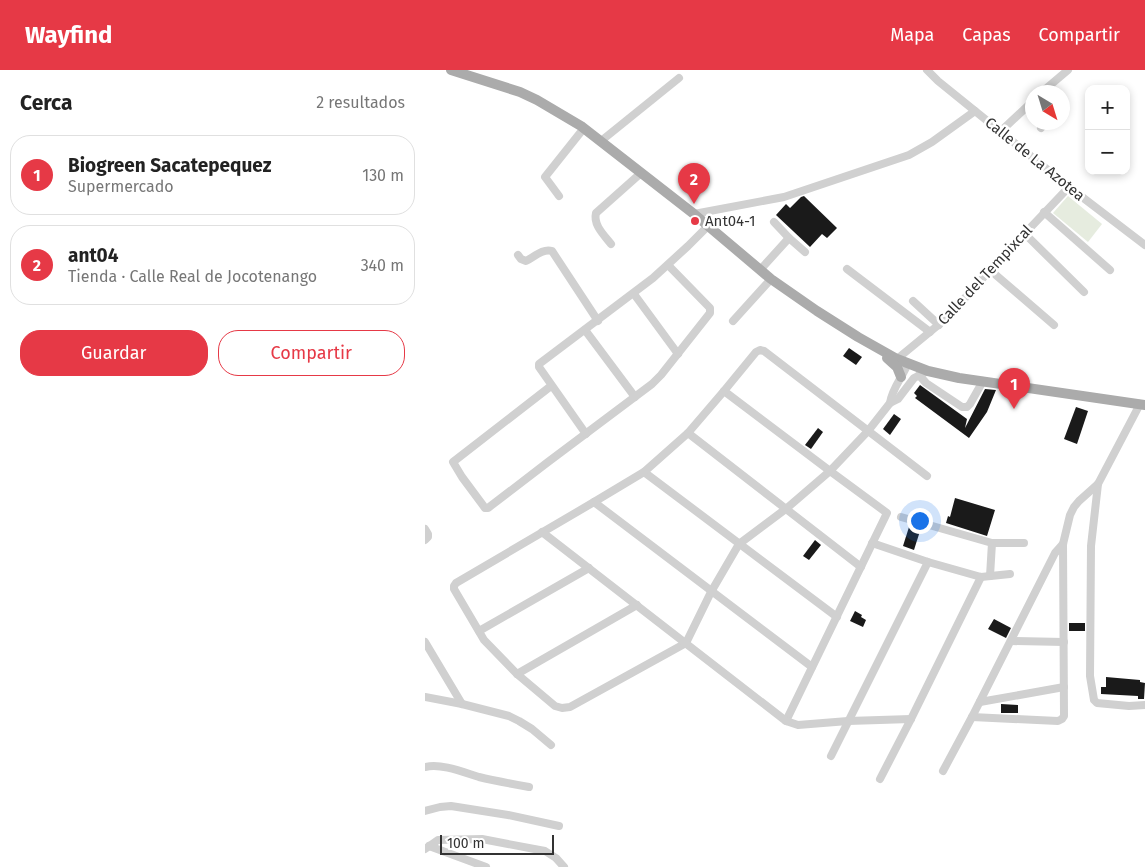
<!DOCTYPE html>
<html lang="es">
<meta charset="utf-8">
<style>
:root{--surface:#fff;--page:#f2f2f2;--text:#222;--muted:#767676;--line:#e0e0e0;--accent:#e63946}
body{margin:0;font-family:"Fira Sans",sans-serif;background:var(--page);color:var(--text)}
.controls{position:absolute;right:15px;top:15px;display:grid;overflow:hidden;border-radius:10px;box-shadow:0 2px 8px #0003}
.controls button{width:45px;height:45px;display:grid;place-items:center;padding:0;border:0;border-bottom:1px solid var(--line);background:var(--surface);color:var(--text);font:25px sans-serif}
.compass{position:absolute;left:600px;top:15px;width:45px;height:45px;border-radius:50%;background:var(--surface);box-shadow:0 2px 8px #0003;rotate:142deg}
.scale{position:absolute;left:15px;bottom:12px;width:114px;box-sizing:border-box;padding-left:5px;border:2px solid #333;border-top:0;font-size:14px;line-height:18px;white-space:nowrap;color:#333;-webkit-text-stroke:4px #fff;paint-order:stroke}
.you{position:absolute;left:494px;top:450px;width:18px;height:18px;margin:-12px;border:4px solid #fff;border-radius:50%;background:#1a73e8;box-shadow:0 0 0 8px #1a73e833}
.badge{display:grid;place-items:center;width:32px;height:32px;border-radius:50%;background:var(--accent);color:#fff;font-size:16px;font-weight:700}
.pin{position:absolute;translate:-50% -41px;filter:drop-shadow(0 1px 2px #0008)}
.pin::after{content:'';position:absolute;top:26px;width:18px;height:15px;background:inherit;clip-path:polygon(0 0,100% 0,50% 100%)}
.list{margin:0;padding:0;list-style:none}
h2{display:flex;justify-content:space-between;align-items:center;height:65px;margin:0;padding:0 20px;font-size:21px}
h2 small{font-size:16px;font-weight:400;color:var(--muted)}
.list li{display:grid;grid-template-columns:32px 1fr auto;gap:15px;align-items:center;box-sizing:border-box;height:80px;margin:0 10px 10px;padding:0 10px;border:1px solid var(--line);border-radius:20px}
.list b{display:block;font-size:19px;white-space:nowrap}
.list p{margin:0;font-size:16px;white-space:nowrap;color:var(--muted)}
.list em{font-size:16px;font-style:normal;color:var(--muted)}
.actions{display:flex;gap:10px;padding:15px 20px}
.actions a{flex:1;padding:11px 0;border:1px solid var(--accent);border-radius:20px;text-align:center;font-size:18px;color:var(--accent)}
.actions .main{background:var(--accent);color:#fff}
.map{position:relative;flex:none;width:720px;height:797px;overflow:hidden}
header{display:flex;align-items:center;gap:30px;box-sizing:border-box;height:70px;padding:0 25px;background:var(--accent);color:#fff}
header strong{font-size:24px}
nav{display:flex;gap:28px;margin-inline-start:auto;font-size:18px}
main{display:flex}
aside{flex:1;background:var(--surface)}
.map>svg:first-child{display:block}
</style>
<header>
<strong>Wayfind</strong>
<nav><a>Mapa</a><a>Capas</a><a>Compartir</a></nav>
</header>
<main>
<aside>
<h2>Cerca<small>2 resultados</small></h2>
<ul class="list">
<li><span class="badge">1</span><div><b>Biogreen Sacatepequez</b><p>Supermercado</p></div><em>130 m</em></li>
<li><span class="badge">2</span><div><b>ant04</b><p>Tienda · Calle Real de Jocotenango</p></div><em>340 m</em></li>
</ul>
<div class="actions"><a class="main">Guardar</a><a>Compartir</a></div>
</aside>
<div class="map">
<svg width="720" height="797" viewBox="0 0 720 797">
<rect width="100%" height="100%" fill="#fff"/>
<polygon fill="#e6ecdf" points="643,126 677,154 663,172 628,143"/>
<g fill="#1a1a1a">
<polygon points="379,126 412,158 402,168 397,164 385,177 351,145 361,134 365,138 376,127"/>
<polygon points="424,278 437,287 431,295 418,286"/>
<polygon points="495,315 542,349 540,358 560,319 571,320 562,342 544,368 490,328 492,326 489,323"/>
<polygon points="651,337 663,341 652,374 639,369"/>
<polygon points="469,344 476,349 465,365 458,359"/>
<polygon points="393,358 398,362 386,379 380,375"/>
<polygon points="530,428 570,440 562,466 521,453 523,446 525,447"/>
<polygon points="484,457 495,461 489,480 478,476"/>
<polygon points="390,470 396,475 384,490 378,486"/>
<polygon points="430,541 437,545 436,547 441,550 438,557 425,551"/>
<polygon points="569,549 586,558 581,568 563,559"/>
<rect x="644" y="553" width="16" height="8"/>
<polygon points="681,607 715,610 715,612 720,613 719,629 713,629 713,626 676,624 676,617 681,617"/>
<polygon points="576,634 593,635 593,643 576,643"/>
</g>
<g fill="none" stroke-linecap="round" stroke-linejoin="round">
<g stroke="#d0d0d0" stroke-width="8">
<polyline points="502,0 513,11 644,117 720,175"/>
<polyline points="617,22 643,0"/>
<polyline points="616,58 620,52"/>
<polyline points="576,61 608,31"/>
<polyline points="176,71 254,8"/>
<polyline points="134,126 120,107 159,58"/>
<polyline points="619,142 685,200"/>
<polyline points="269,144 359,127 484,85 507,72 550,41"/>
<polyline points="349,152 364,168"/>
<polyline points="599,163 659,222"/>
<path d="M186 174C179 165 168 155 171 143L216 103"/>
<path d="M93 185 96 189 101 191C109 187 118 178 127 181L173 251"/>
<polyline points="422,199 505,262"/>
<polyline points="335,200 364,168 380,182"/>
<polyline points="565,200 629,255"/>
<polyline points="209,224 253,284"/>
<polyline points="488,231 514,255"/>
<polyline points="308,251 346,209"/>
<polyline points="160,260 210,327"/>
<polyline points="472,289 523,247 565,200 644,117"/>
<polyline points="494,305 501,313 537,337 542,337 545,334 558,311"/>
<polyline points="126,316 28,392 37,407 60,438 63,438 123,392 227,314 236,305 285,243 285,238 243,195"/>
<polyline points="299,321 405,401 462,443 361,651"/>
<path d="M465 333C467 318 478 307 483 293"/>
<polyline points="263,363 436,497"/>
<polyline points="161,364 114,297 114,294 228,208 263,176 283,156"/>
<polyline points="219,402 412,547"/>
<polyline points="502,406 339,281 335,280 331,282 299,321 263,363 219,402 169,432 31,513 29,516 29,519 59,570 92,604 130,636 137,638 145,637 261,573 286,522 314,474 362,438 405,401 443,361 465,333 473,329 489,308 503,301"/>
<polyline points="673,414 666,476 665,606 669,630 672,633 704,636 720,635"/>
<polyline points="169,432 387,597"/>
<polyline points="476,447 567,473 599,473"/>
<polyline points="0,459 3,464 3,467 0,470"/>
<polyline points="117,462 361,651 373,655 423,651 486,649"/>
<polyline points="447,473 503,492 556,507 585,504"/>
<polyline points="565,506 567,473"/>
<polyline points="54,561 164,498"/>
<polyline points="586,571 639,572"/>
<polyline points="0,572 37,634"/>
<polyline points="92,604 212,535"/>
<polyline points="0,627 37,634 84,646 94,651 107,659 126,675"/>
<polyline points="555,632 639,617"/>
<polyline points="547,647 633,651 637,649 639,646 638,474 645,445 649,437 654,431 673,414 715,334"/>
<polyline points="406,686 503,492"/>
<path d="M0 697C16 693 38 702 54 707 70 711 87 714 104 717"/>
<polyline points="518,701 547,647 630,483 638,474"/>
<polyline points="455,709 486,649 556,507"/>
<polyline points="0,741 15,737 26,736 83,745 134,756"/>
<polyline points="4,776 61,797"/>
<polyline points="0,779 13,770 57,769 120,781 131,788 139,797"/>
</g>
<g stroke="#ababab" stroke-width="10">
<polyline points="26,0 95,22 112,30 156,56 269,144 346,209 392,241 433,267 472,289 503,301 534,308 720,335"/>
<polyline points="462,288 472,297 476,307"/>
</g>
</g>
<circle fill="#e63946" stroke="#fff" stroke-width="2" cx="270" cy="151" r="5"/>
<g text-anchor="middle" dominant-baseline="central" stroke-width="5" stroke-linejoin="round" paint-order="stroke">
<g font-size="15" fill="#333" stroke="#fff">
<text transform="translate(610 89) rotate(39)">Calle de La Azotea</text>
<text transform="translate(560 205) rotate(-47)">Calle del Tempixcal</text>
</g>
<g font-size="15" fill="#333" stroke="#fff" text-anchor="start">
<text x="280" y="151">Ant04-1</text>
</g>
</g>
</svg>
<div class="controls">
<button>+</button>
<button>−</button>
</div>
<svg class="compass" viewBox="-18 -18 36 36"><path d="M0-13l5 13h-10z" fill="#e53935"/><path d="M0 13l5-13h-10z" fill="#767676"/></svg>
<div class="scale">100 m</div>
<div class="you"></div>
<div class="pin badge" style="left:589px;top:339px">1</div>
<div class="pin badge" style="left:269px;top:134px">2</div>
</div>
</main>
